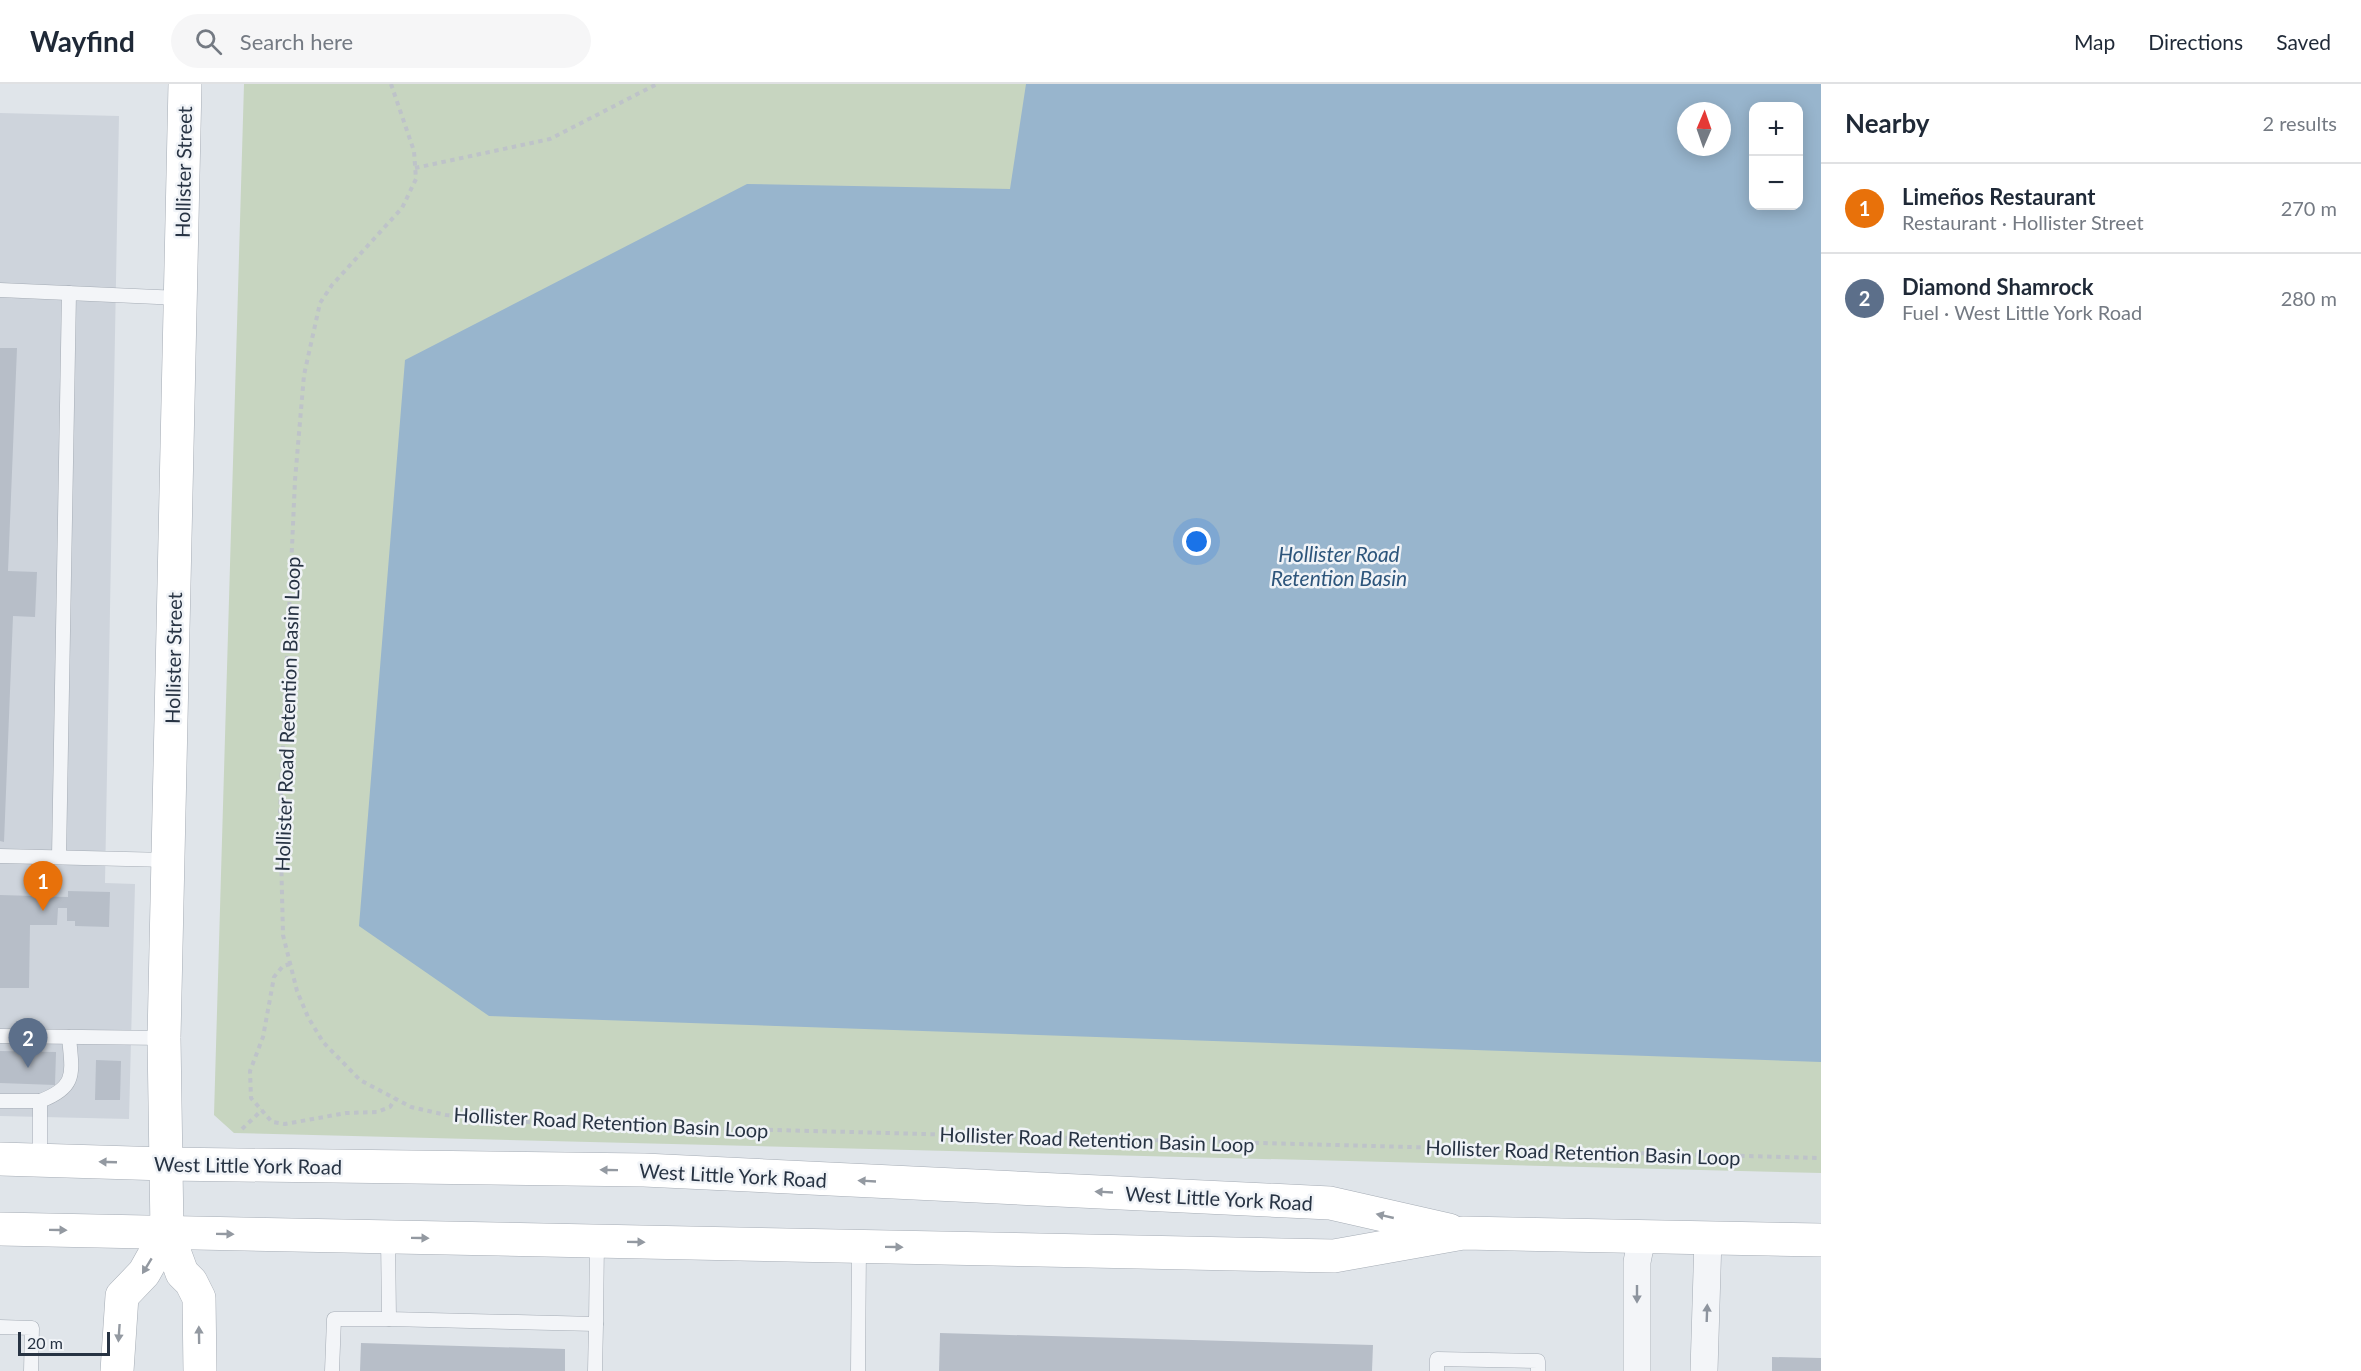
<!DOCTYPE html>
<meta charset="utf-8">
<style>
:root{--surface:#fff;--page:#f6f6f7;--text:#1f2937;--muted:#747a83;--line:#e0e1e3;--accent:#d93025}
body{margin:0;font-family:Lato,sans-serif;background:var(--page);color:var(--text)}
.controls{position:absolute;right:18px;top:18px;display:grid;overflow:hidden;border-radius:12px;box-shadow:0 3px 15px #0003}
.controls button{width:54px;height:54px;display:grid;place-items:center;padding:0;border:0;border-bottom:2px solid var(--line);background:var(--surface);color:var(--text);font:30px sans-serif}
.compass{position:absolute;left:1677px;top:18px;width:54px;height:54px;border-radius:50%;background:var(--surface);box-shadow:0 3px 15px #0003;rotate:2deg}
.scale{position:absolute;left:18px;bottom:15px;width:92px;box-sizing:border-box;padding-left:6px;border:3px solid #273343;border-top:0;font-size:16px;line-height:21px;white-space:nowrap;color:#273343;-webkit-text-stroke:4px #f0f3f7;paint-order:stroke}
.you{position:absolute;left:1197px;top:458px;width:21px;height:21px;margin:-15px;border:4px solid #fff;border-radius:50%;background:#1a73e8;box-shadow:0 0 0 9px #1a73e833}
.badge{display:grid;place-items:center;width:39px;height:39px;border-radius:50%;background:var(--accent);color:#fff;font-size:20px;font-weight:700}
.pin{position:absolute;translate:-50% -50px;filter:drop-shadow(0 2px 3px #0008)}
.pin::after{content:'';position:absolute;top:32px;width:21px;height:18px;background:inherit;clip-path:polygon(0 0,100% 0,50% 100%)}
.list{margin:0;padding:0;list-style:none}
h2{display:flex;justify-content:space-between;align-items:center;height:78px;margin:0;padding:0 24px;font-size:26px}
h2 small{font-size:20px;font-weight:400;color:var(--muted)}
.list li{display:grid;grid-template-columns:39px 1fr auto;gap:18px;align-items:center;box-sizing:border-box;height:90px;padding:0 24px;border-top:2px solid var(--line)}
.list b{display:block;font-size:22px;white-space:nowrap}
.list p{margin:0;font-size:20px;white-space:nowrap;color:var(--muted)}
.list em{font-size:20px;font-style:normal;color:var(--muted)}
.icon{flex:none;width:33px;height:33px;fill:none;stroke:currentColor;stroke-width:2;stroke-linecap:round;stroke-linejoin:round}
.map{position:relative;flex:none;width:1821px;height:1287px;overflow:hidden}
header{display:flex;align-items:center;gap:36px;box-sizing:border-box;height:84px;padding:0 30px;background:var(--surface);border-bottom:2px solid var(--line)}
header strong{font-size:28px}
nav{display:flex;gap:33px;margin-inline-start:auto;font-size:21px}
.search{width:420px;height:54px;background:var(--page);display:flex;align-items:center;gap:15px;box-sizing:border-box;padding:0 21px;border-radius:33px;color:var(--muted);font-size:22px}
main{display:flex}
aside{flex:1;background:var(--surface)}
.map>svg:first-child{display:block}
</style>
<header>
<strong>Wayfind</strong>
<div class="search"><svg class="icon" aria-label="search" viewBox="0 0 24 24"><circle cx="10" cy="10" r="6"/><path d="M15 15l6 6"/></svg>Search here</div>
<nav><a>Map</a><a>Directions</a><a>Saved</a></nav>
</header>
<main>
<div class="map">
<svg width="1821" height="1287" viewBox="0 0 1821 1287">
<rect width="100%" height="100%" fill="#e0e5ea"/>
<polygon fill="#ced4dc" points="0,29 119,32 105,799 135,800 129,1035 0,1032"/>
<path fill="#c7d5c0" fill-rule="evenodd" d="M244 0H1821V1089L234 1049 214 1031ZM1754 22H1798V122H1754ZM1686 27H1722V63H1686Z"/>
<path fill="#98b5cd" fill-rule="evenodd" d="M1026 0H1821V978L489 932 359 842 405 276 747 100 1010 105ZM1754 22H1798V122H1754ZM1686 27H1722V63H1686Z"/>
<g fill="#b7bec8">
<polygon points="0,264 17,264 8,487 37,488 35,533 13,532 4,758 0,757"/>
<polygon points="68,807 110,808 109,843 75,842 75,837 67,837 67,824 58,824 57,841 30,841 29,904 0,904 0,811 68,813"/>
<polygon points="0,967 56,968 55,1001 0,999"/>
<polygon points="96,976 121,977 120,1016 95,1016"/>
<polygon points="940,1249 1373,1261 1372,1287 939,1287"/>
<polygon points="361,1259 565,1265 565,1287 360,1287"/>
<polygon points="1772,1273 1821,1274 1821,1287 1772,1287"/>
</g>
<g fill="none" stroke-linecap="round" stroke-linejoin="round">
<defs>
<g id="lane">
<polyline points="0,206 180,214"/>
<polyline points="0,772 168,776"/>
<polyline points="59,773 69,209"/>
<polyline points="0,952 164,954"/>
<polyline points="0,1017 40,1017 40,1076"/>
<path d="M40 1017C78 1003 72 988 69 953"/>
<polyline points="388,1153 389,1235 596,1240 597,1157"/>
<polyline points="0,1243 32,1244 31,1287"/>
<polyline points="332,1287 334,1235 389,1235"/>
<polyline points="595,1287 596,1240"/>
<polyline points="858,1287 859,1163"/>
<polyline points="1437,1287 1437,1275 1538,1277 1538,1287"/>
</g>
<g id="street">
<polyline points="1637,1287 1637,1178 1642,1153"/>
<polyline points="1704,1287 1708,1154"/>
</g>
<g id="secondary">
<polyline points="185,0 164,954 167,1148 182,1189 191,1198 199,1214 200,1287"/>
<polyline points="0,1075 166,1080 644,1086 1330,1119 1449,1146"/>
<polyline points="0,1145 1334,1172 1463,1149 1821,1156"/>
<polyline points="117,1287 122,1212 144,1189 167,1148"/>
</g>
</defs>
<use href="#lane" stroke="#a5acb5" stroke-width="15"/>
<use href="#street" stroke="#a5acb5" stroke-width="28"/>
<use href="#secondary" stroke="#a5acb5" stroke-width="34"/>
<g stroke="#bec3c9" stroke-width="4" stroke-dasharray="4.5 4.5" stroke-linecap="butt">
<polyline points="391,0 414,67 416,95 402,124 332,201 320,219 304,291 295,396 280,729 283,851 297,907 308,933 323,958 360,996 411,1023 446,1031 551,1040 1821,1074"/>
<polyline points="415,84 550,55 657,0"/>
<polyline points="290,880 283,882 274,893 263,953 250,987 251,1014 272,1038 285,1040 346,1029 377,1028 390,1023 395,1015"/>
<polyline points="242,1045 262,1026"/>
</g>
<use href="#lane" stroke="#f3f5f8" stroke-width="14"/>
<use href="#street" stroke="#f3f5f8" stroke-width="27"/>
<use href="#secondary" stroke="#fff" stroke-width="33"/>
</g>
<defs><path id="oneway-solid" d="M-6-.8H1V-3.2L6.5 0L1 3.2V.8H-6Z" transform="scale(1.5)"/></defs>
<g fill="#9399a1">
<use href="#oneway-solid" transform="translate(108 1078) rotate(-178)"/>
<use href="#oneway-solid" transform="translate(609 1086) rotate(-179)"/>
<use href="#oneway-solid" transform="translate(867 1097) rotate(-177)"/>
<use href="#oneway-solid" transform="translate(1104 1108) rotate(-177)"/>
<use href="#oneway-solid" transform="translate(1385 1132) rotate(-167)"/>
<use href="#oneway-solid" transform="translate(58 1146) rotate(1)"/>
<use href="#oneway-solid" transform="translate(225 1150) rotate(1)"/>
<use href="#oneway-solid" transform="translate(420 1154) rotate(1)"/>
<use href="#oneway-solid" transform="translate(636 1158) rotate(1)"/>
<use href="#oneway-solid" transform="translate(894 1163) rotate(1)"/>
<use href="#oneway-solid" transform="translate(147 1182) rotate(121)"/>
<use href="#oneway-solid" transform="translate(119 1249) rotate(94)"/>
<use href="#oneway-solid" transform="translate(199 1251) rotate(-91)"/>
</g>
<g fill="#8d949e">
<use href="#oneway-solid" transform="translate(1637 1210) rotate(90)"/>
<use href="#oneway-solid" transform="translate(1707 1229) rotate(-88)"/>
</g>
<g text-anchor="middle" dominant-baseline="central" stroke-width="5" stroke-linejoin="round" paint-order="stroke">
<g font-size="20" fill="#273343" stroke="#f0f3f7">
<text transform="translate(183 88) rotate(-89)">Hollister Street</text>
<text transform="translate(173 574) rotate(-89)">Hollister Street</text>
<text transform="translate(287 630) rotate(-88)">Hollister Road Retention Basin Loop</text>
<text transform="translate(611 1038) rotate(3)">Hollister Road Retention Basin Loop</text>
<text transform="translate(1097 1055) rotate(2)">Hollister Road Retention Basin Loop</text>
<text transform="translate(1583 1068) rotate(2)">Hollister Road Retention Basin Loop</text>
<text transform="translate(248 1081) rotate(1)">West Little York Road</text>
<text transform="translate(733 1091) rotate(3)">West Little York Road</text>
<text transform="translate(1219 1114) rotate(3)">West Little York Road</text>
</g>
<g font-size="21" font-style="italic" fill="#2d557b" stroke="#f0f3f7">
<text x="1339" y="469">Hollister Road<tspan x="1339" dy="24">Retention Basin</tspan></text>
</g>
</g>
</svg>
<div class="controls">
<button>+</button>
<button>−</button>
</div>
<svg class="compass" viewBox="-18 -18 36 36"><path d="M0-13l5 13h-10z" fill="#e53935"/><path d="M0 13l5-13h-10z" fill="#747a83"/></svg>
<div class="scale">20 m</div>
<div class="you"></div>
<div class="pin badge" style="left:43px;top:827px;background:#e8710a">1</div>
<div class="pin badge" style="left:28px;top:984px;background:#5c6f8a">2</div>
</div>
<aside>
<h2>Nearby<small>2 results</small></h2>
<ul class="list">
<li><span class="badge" style="background:#e8710a">1</span><div><b>Limeños Restaurant</b><p>Restaurant · Hollister Street</p></div><em>270 m</em></li>
<li><span class="badge" style="background:#5c6f8a">2</span><div><b>Diamond Shamrock</b><p>Fuel · West Little York Road</p></div><em>280 m</em></li>
</ul>
</aside>
</main>
